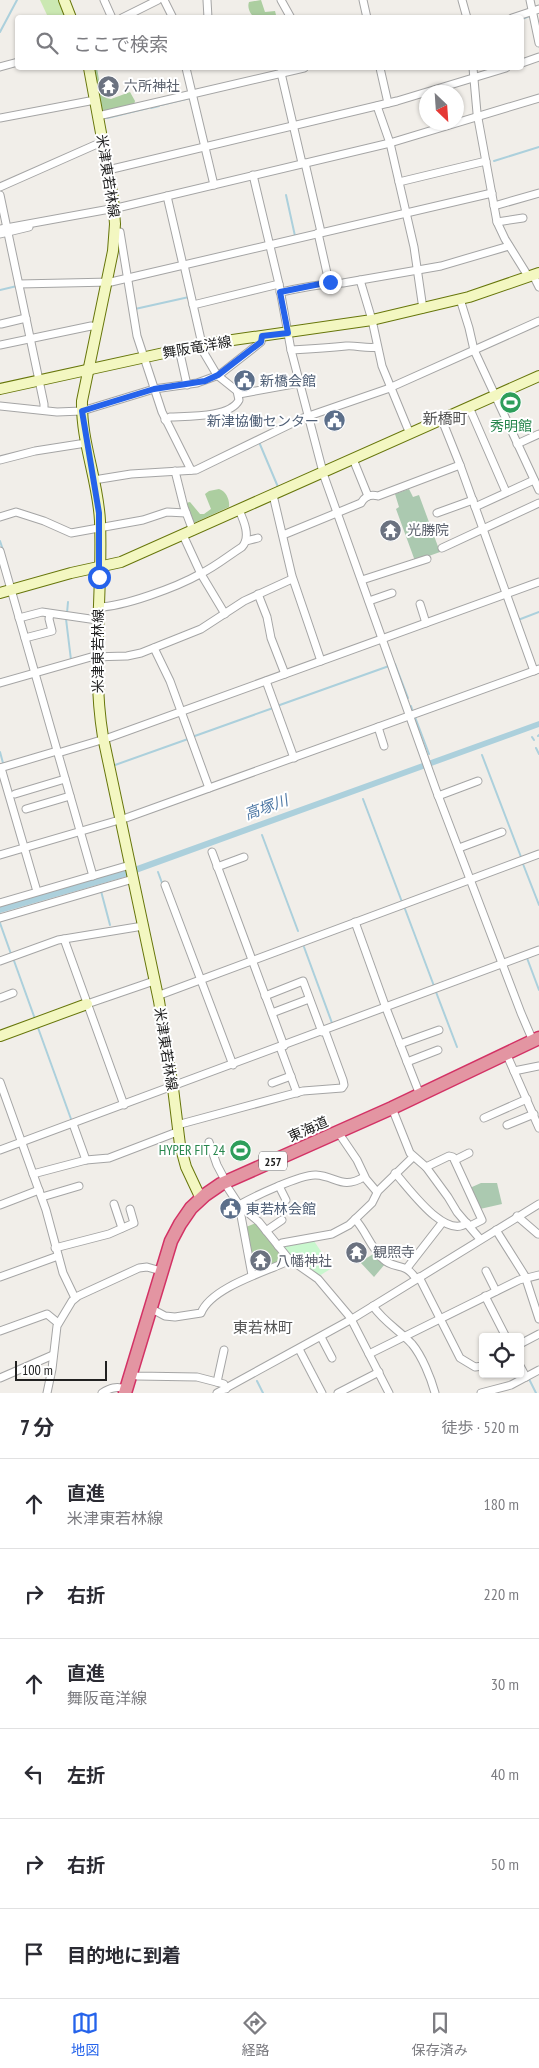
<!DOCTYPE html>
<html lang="ja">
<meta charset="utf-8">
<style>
:root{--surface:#fff;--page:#f7f7f7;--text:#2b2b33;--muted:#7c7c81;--line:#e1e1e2;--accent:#2563eb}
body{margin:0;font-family:"PT Sans Narrow","Noto Sans JP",sans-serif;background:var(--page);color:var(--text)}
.controls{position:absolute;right:15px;bottom:15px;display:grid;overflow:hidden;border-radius:5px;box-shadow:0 1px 4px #0004}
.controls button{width:45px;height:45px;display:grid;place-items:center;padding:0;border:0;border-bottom:1px solid var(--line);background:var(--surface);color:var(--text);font:25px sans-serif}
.compass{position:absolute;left:419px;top:85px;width:45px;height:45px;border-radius:50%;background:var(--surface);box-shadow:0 1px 4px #0004;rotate:155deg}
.scale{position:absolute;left:15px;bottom:12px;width:92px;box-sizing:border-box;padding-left:5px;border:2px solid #212121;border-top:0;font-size:14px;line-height:18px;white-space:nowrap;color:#212121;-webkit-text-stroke:4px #fff;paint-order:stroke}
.stop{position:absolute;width:15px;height:15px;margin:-11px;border:4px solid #2563eb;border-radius:50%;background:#fff}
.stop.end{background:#2563eb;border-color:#fff;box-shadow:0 1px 5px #0008}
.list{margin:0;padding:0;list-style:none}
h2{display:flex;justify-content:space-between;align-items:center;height:65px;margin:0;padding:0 20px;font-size:21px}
h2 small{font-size:16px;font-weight:400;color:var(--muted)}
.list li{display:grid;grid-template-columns:32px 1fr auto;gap:15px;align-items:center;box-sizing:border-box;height:90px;padding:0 20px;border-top:1px solid var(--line)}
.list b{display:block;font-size:19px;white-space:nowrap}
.list p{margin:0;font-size:16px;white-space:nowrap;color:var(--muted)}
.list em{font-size:16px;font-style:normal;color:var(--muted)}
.icon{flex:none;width:28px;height:28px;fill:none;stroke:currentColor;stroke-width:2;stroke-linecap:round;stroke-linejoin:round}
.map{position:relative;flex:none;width:539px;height:1393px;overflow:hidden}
.search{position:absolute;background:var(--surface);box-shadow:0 1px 4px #0004;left:15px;right:15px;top:15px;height:55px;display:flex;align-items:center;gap:12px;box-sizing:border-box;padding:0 18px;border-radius:5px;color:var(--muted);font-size:19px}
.sheet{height:605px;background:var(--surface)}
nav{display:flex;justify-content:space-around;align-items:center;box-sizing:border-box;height:70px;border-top:1px solid var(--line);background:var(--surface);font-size:14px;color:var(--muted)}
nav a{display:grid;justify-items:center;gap:2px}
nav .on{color:var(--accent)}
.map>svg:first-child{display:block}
</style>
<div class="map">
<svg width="539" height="1393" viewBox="0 0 539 1393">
<rect width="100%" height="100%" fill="#f1eee9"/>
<polygon fill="#cbe8b2" points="40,0 58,0 65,17 48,17"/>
<g fill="#accea0">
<path d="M261 0 265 12 275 11 276 15 274 17H254C250 14 247 7 249 2Z"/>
<polygon points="94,68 97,68 100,85 106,98 111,99 130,92 135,101 134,105 102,111"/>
<path d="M219 489C226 491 230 500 229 507L196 522H191L186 503 190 502 200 514H204L211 509 205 494 209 491Z"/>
<polygon points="256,1223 283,1258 283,1260 255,1271 246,1227"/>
</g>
<g fill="#abc9b0">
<polygon points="409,489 413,497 419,495 440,552 415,561 396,509 399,507 395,494"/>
<polygon points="481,1183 497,1183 502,1204 480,1209 471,1190 472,1187"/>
<polygon points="375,1253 385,1264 374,1277 360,1262"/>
</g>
<polygon fill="#c9f7ce" points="312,1238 332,1268 319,1276 289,1256 282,1245"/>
<polygon fill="#acd0dc" points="539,721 539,727 128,876 0,913 0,906 134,867"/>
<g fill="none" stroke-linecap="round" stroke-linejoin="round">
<g stroke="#acd0dc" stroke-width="2">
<polyline points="522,19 530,16"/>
<polyline points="0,32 17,0"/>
<polyline points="312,69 319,68"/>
<polyline points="161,105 190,98"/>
<polyline points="151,108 159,106"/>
<polyline points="107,118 148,108"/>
<polyline points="494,161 539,147"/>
<polyline points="286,195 295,236"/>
<polyline points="0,290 17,286"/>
<polyline points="135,309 189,297"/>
<polyline points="259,442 278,487"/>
<polyline points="0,541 3,550"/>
<polyline points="67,613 68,602"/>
<polyline points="66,619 71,660"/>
<polyline points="518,620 539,612"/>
<polyline points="395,664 408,698"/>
<polyline points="277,706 389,666"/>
<polyline points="411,706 413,712"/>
<polyline points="415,717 429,754"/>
<polyline points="538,736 539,735"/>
<polyline points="192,737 273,708"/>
<polyline points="532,737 534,740"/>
<polyline points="536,748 539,754"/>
<polyline points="0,752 3,763"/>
<polyline points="482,755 521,857"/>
<polyline points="115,765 188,739"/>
<polyline points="363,799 402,902"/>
<polyline points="262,835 298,931"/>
<polyline points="523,864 539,905"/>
<polyline points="158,872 162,883"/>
<polyline points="101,891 110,925"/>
<polyline points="405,909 434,986"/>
<polyline points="0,923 11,954"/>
<polyline points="304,947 332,1023"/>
<polyline points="13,958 35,1019"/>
<polyline points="527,958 539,990"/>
<polyline points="436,992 457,1047"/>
<polyline points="37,1025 71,1119"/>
<polyline points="529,1379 536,1393"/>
<polyline points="257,1381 263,1393"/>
</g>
<defs>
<g id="street">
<polyline points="104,0 112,18"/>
<polyline points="164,0 173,18"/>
<polyline points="207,0 208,18"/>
<polyline points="281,0 291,18"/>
<polyline points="363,0 367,18"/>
<polyline points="462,0 467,18"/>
<polyline points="530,0 539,43"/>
<polyline points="122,18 158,0"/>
<polyline points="512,18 539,9"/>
<polyline points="522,63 539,57"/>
<polyline points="0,67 18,62"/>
<polyline points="186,68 214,185"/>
<polyline points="380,68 388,103"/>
<polyline points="473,68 477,113 497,222 505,239 528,276"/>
<polyline points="281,73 302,163"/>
<polyline points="377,106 390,143 414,247 423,309"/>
<polyline points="98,116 304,68"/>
<polyline points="0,118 95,100"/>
<polyline points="305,163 321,232"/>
<polyline points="108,170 397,101 506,68"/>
<polyline points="253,175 279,284 291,350 324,476 436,790 521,1013 533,1041"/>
<polyline points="399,182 486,161"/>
<polyline points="0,187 95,145 103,143"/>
<polyline points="0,195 44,404 44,410"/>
<polyline points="167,196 183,265"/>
<polyline points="494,206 539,193"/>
<polyline points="497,222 523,218"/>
<polyline points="0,229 121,207 390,143 539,98"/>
<polyline points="115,232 120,232 137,336 162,412 191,470"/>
<polyline points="318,233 329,282"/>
<polyline points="0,234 29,227"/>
<polyline points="533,275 539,287"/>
<polyline points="360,280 372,320 382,366 410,434"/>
<polyline points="19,284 111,282 492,193"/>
<path d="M280 292C303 288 320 283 343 283L441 266 509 246"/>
<polyline points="460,299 469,328 474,350 539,490"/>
<polyline points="193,305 279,284"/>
<polyline points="1,324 26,318"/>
<polyline points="0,345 91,326 97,327"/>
<polyline points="179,349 187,385"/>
<path d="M291 350C309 349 327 348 346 346 356 345 367 349 377 347"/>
<polyline points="239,394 299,383"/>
<polyline points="0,406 57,412 82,411 154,389 197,383 219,375 261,342 262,336"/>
<polyline points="469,407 506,492"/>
<path d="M165 420 170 417C187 416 230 418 239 400L237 391 217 375 204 353 184 265"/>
<polyline points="442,420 460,465 534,671"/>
<polyline points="517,444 539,434"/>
<polyline points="353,459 368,496"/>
<polyline points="0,460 35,451 86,443"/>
<polyline points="175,471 184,507 193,531"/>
<polyline points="94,480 131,474 196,470 303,418 387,389 539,321"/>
<polyline points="273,495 292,576 321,661"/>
<polyline points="475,507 534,480"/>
<polyline points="437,513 473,500"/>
<polyline points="0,517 16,512 44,521 71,533 143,520 167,512 186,513"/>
<polyline points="183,535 201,574 225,614"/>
<path d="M283 535 361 503C365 496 371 494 378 496L460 465"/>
<polyline points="246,541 258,538"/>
<polyline points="442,548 539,503"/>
<polyline points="0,551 93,876"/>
<polyline points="362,580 427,559"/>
<polyline points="258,594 267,617 271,638 285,674"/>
<polyline points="369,601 392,593"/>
<polyline points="420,604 426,623"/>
<path d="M98 607C123 607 177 587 200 574 215 567 228 556 242 547 251 537 244 521 239 510"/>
<polyline points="19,618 42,612 97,620"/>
<polyline points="25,638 52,631 49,619 50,614"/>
<polyline points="154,648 170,681 209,788"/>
<polyline points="266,681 294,758"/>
<polyline points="0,683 91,657 127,656 141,653 201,629 244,601 292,579"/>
<polyline points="378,727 384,746"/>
<polyline points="58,753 108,738 539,582"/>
<polyline points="0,768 57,751"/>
<polyline points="1,768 36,888"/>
<polyline points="15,794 65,779"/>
<polyline points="438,796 478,781"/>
<polyline points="26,809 70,796"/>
<polyline points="459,848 502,832"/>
<polyline points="212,852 284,1046"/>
<polyline points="0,855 126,818 539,669"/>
<polyline points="217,867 244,857"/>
<polyline points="165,885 233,1065"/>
<polyline points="0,903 130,865"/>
<polyline points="0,918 133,879"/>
<polyline points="355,922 386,1008"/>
<polyline points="64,939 124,1105"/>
<polyline points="0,961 58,940 143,926"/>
<polyline points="157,996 539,854"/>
<polyline points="265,996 303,981 322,1032"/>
<polyline points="0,998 13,993"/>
<polyline points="87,1004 154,981"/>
<polyline points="386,1008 420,1095"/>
<polyline points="272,1013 309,999"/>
<polyline points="400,1044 439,1030"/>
<polyline points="280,1047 297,1093"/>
<polyline points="506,1053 539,1128"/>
<polyline points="407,1062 438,1050"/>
<polyline points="514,1071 539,1066"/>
<polyline points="0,1082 46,1210 63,1273 75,1298"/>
<polyline points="272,1083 291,1076"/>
<polyline points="392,1108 410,1153 426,1167 448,1197 457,1212 480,1239"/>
<polyline points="484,1118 527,1099"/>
<polyline points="73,1124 86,1160"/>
<polyline points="177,1125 303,1091 342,1088 344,1085 343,1080 325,1031"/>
<polyline points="507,1125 534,1114"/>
<polyline points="338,1132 357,1160 366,1179 377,1192"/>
<polyline points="209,1142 217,1165 226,1182"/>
<polyline points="0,1150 539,950"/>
<polyline points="455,1160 469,1153"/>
<polyline points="426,1167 449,1156 453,1157 482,1220 470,1226"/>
<path d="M395 1173C409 1188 445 1240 467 1223"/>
<polyline points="33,1174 86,1160 109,1158 177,1132"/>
<polyline points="224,1182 239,1205 259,1222 288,1258 318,1279 350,1317 389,1393"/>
<polyline points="279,1186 286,1200"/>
<polyline points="42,1197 79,1186"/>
<polyline points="114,1204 122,1228"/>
<polyline points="0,1205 39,1190"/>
<polyline points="517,1216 538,1234"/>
<path d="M355 1219C366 1231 371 1248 383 1259 394 1270 405 1261 416 1279"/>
<polyline points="496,1230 525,1276 539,1319"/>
<polyline points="266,1231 282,1220"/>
<polyline points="278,1246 282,1243 332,1234 349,1225 372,1203 378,1191 413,1157"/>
<polyline points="55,1248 109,1234 134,1223 130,1209"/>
<polyline points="407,1268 442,1223"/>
<polyline points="486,1271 496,1291"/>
<path d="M252 1275 239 1205C253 1197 301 1174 316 1175 336 1176 342 1190 364 1177"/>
<polyline points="0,1277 58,1256"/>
<polyline points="419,1277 460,1358 475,1367 483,1366"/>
<polyline points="485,1296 506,1337"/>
<path d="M373 1306C384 1322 399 1330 412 1344 422 1356 431 1378 435 1393"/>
<path d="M150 1308 165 1316 175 1317 201 1313C211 1288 262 1273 286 1262L289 1259"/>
<polyline points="0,1331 47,1314 58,1323"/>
<polyline points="321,1337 332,1358"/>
<polyline points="520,1344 539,1334"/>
<polyline points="299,1349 322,1393"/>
<polyline points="369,1354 519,1280 539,1275"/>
<polyline points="520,1366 526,1377"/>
<polyline points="130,1374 137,1376 197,1377 224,1384 226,1389"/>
<polyline points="0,1378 53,1355"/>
<polyline points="217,1382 224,1350"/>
<polyline points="47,1393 52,1369 57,1326 72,1301 78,1296 139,1268 147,1267 161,1271"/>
<path d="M102 1393C110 1388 116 1386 126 1389"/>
<polyline points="217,1393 352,1319 539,1204"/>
<polyline points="338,1393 379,1372"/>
<polyline points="481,1393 511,1385 539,1370"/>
</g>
<g id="secondary">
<polyline points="64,0 71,18"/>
<path d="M89 68 113 198 115 224 113 251 82 401C81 442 98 480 100 521 103 593 91 665 103 737L159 1001 173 1088 180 1145 186 1167 201 1199"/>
<polyline points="0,389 205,344 372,320 469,297 539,273"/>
<polyline points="0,593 71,573 121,562 539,376"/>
<polyline points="0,1036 87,1004"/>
</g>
<polyline id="highway" points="125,1393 171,1241 180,1224 191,1208 205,1195 221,1184 392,1108 539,1038"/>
</defs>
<use href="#street" stroke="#a5a5a5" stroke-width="9"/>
<use href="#secondary" stroke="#67760b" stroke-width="12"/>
<use href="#highway" stroke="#d33265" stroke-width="15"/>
<use href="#street" stroke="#fff" stroke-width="7"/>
<use href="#secondary" stroke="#f3f7c1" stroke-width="10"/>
<use href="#highway" stroke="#e395a2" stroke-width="12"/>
</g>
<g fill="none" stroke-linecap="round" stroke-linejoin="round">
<polyline stroke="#2563eb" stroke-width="6" points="99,577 99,513 82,411 154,389 205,381 218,375 261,342 262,336 288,333 280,292 330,282"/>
</g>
<defs>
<symbol id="temple-disc" viewBox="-11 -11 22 22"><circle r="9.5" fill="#6b7280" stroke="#fff"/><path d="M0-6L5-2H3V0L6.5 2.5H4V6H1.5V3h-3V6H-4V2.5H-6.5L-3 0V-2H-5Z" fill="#fff"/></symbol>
<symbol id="civic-disc" viewBox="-11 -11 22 22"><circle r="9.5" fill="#5c6f8a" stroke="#fff"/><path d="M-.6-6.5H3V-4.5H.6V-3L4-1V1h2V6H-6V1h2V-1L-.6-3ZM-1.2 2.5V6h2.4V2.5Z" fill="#fff"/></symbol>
<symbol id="stadium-disc" viewBox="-11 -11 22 22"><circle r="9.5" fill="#2e9e5b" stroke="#fff"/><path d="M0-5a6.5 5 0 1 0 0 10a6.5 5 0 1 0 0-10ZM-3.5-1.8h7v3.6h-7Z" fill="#fff"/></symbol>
</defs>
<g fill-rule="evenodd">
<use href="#temple-disc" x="96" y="74" width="25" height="25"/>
<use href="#civic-disc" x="232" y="368" width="25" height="25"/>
<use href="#stadium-disc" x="498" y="390" width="25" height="25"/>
<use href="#civic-disc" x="322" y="408" width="25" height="25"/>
<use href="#temple-disc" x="378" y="518" width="25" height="25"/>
<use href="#stadium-disc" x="228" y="1138" width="25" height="25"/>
<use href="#civic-disc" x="218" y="1196" width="25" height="25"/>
<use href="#temple-disc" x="344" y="1240" width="25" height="25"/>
<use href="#temple-disc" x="248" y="1248" width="25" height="25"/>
</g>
<g text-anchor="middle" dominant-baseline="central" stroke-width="4" stroke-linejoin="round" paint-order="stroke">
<rect fill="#fff" stroke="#646464" stroke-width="1" x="259" y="1151.5" width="28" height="19" rx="4"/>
<g font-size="12" font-weight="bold" fill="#212121">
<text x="273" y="1161">257</text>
</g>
<g font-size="14" fill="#5b616d" stroke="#fff" text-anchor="start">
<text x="124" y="86">六所神社</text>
<text x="407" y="530">光勝院</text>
<text x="373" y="1252">観照寺</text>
<text x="276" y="1261">八幡神社</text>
</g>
<g font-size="14" fill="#212121" stroke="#fff">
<text transform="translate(108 176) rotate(81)">米津東若林線</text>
<text transform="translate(197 347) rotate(-10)">舞阪竜洋線</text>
<text transform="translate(98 651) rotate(-90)">米津東若林線</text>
<text transform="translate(166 1049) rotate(81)">米津東若林線</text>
<text transform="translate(308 1129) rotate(-24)">東海道</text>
</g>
<g font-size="14" fill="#4e5e75" stroke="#fff" text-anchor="start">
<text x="260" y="381">新橋会館</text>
<text x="319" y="421" text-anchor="end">新津協働センター</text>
<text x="246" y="1209">東若林会館</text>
</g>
<g font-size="14" fill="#27864d" stroke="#fff">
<text x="511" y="426">秀明館</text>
<text x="225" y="1150" text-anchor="end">HYPER FIT 24</text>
</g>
<g font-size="15" fill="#545454" stroke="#fff">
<text x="445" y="418">新橋町</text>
<text x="263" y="1327">東若林町</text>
</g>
<g font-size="15" font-style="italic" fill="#4e78a5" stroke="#fff">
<text transform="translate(266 807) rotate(-20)">高塚川</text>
</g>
</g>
</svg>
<div class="controls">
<button><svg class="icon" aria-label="locate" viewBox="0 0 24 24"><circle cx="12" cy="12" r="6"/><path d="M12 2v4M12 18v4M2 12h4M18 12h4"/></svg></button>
</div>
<svg class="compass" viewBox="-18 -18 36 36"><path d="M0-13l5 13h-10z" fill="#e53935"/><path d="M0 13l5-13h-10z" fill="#7c7c81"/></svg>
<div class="scale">100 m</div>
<div class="stop" style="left:99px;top:577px"></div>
<div class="stop end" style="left:330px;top:282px"></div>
<div class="search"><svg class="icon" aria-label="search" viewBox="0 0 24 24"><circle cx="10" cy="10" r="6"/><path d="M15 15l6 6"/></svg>ここで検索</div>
</div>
<section class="sheet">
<h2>7 分<small>徒歩 · 520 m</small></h2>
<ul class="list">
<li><svg class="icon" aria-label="ahead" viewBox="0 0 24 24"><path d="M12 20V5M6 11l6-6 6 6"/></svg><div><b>直進</b><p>米津東若林線</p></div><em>180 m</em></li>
<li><svg class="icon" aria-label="right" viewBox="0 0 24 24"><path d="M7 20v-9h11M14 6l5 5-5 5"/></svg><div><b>右折</b></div><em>220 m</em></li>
<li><svg class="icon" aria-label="ahead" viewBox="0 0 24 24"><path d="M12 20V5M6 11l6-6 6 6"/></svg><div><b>直進</b><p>舞阪竜洋線</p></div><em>30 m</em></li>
<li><svg class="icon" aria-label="left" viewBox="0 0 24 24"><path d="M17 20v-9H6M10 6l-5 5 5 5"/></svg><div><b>左折</b></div><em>40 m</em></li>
<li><svg class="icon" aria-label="right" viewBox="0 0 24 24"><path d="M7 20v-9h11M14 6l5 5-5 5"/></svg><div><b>右折</b></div><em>50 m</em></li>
<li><svg class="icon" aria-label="arrive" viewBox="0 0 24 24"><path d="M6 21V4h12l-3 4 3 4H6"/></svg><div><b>目的地に到着</b></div></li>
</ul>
</section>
<nav>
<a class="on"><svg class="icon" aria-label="map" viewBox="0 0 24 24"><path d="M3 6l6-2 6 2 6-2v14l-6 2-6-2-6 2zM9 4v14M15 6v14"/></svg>地図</a>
<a><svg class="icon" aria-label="directions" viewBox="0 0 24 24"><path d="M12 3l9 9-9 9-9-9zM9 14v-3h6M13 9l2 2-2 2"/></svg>経路</a>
<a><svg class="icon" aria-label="saved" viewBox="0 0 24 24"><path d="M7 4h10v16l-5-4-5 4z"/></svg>保存済み</a>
</nav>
